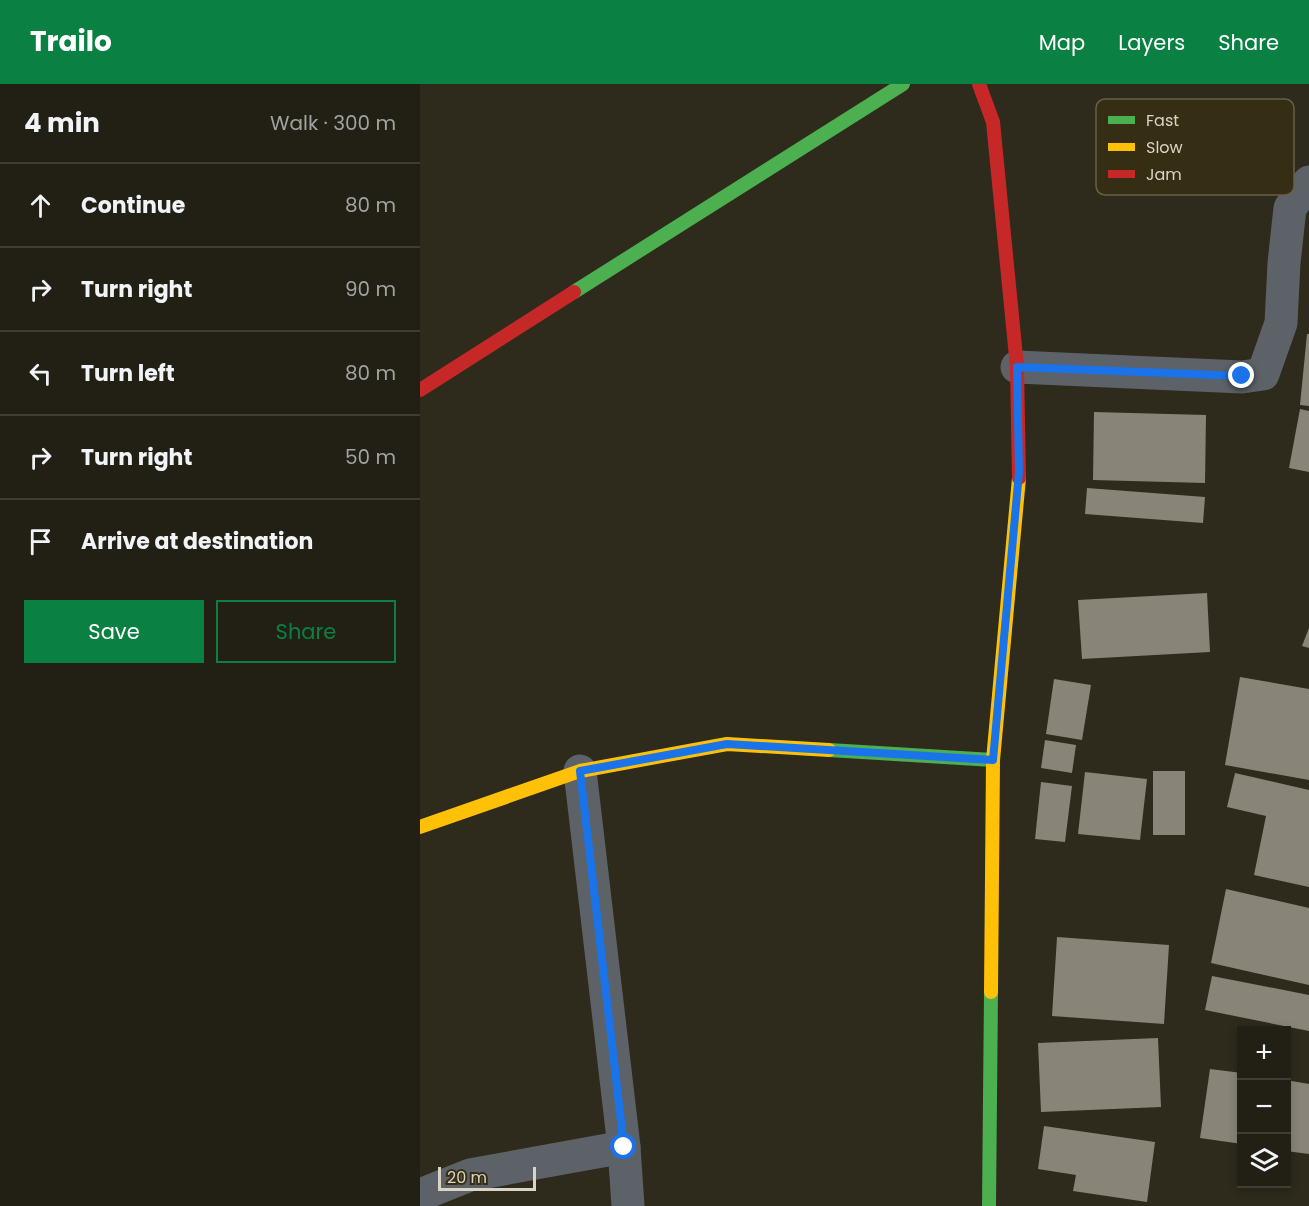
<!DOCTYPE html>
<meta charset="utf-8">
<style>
:root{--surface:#222015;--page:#2e2d22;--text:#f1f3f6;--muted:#a2a3a0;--line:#3f3e34;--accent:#0b8043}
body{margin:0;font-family:Poppins,sans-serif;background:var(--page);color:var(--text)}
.controls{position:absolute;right:18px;bottom:18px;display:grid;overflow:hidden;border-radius:0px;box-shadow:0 3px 9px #0003}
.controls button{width:54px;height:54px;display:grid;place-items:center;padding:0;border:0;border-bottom:2px solid var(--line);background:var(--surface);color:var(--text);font:30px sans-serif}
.scale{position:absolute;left:18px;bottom:15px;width:98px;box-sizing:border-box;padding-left:6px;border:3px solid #d9d4c5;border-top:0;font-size:16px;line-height:21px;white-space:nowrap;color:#d9d4c5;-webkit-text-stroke:4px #362e14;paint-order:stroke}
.stop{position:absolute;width:18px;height:18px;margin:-14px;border:4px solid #1a73e8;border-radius:50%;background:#fff}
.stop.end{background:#1a73e8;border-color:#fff;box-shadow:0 2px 6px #0008}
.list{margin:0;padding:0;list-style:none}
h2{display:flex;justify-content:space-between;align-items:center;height:78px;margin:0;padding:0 24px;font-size:26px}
h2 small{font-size:20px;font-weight:400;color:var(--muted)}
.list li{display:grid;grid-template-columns:39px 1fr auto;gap:18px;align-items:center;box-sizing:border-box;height:84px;padding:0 24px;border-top:2px solid var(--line)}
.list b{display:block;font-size:22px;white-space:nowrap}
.list em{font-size:20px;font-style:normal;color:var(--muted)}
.actions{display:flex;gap:12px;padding:18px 24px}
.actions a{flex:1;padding:14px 0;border:2px solid var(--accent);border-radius:0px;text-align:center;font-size:21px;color:var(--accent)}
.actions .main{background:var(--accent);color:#fff}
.icon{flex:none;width:33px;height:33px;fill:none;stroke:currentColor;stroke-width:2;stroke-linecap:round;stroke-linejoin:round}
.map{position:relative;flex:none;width:889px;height:1122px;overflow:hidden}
header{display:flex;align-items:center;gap:36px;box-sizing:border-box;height:84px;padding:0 30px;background:var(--accent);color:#fff}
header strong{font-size:28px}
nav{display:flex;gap:33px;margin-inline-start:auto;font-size:21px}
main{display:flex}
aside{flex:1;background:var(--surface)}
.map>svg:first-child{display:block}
</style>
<header>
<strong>Trailo</strong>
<nav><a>Map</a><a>Layers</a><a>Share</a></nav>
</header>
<main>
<aside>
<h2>4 min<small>Walk · 300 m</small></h2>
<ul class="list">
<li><svg class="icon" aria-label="ahead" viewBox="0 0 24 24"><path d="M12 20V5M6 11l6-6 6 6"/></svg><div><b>Continue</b></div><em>80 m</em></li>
<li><svg class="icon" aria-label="right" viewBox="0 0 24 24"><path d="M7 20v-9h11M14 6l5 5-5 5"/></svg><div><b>Turn right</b></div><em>90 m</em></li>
<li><svg class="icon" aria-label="left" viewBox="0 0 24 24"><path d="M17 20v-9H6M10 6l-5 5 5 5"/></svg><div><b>Turn left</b></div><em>80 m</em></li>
<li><svg class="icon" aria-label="right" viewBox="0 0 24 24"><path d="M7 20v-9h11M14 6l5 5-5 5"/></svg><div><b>Turn right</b></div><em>50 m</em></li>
<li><svg class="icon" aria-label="arrive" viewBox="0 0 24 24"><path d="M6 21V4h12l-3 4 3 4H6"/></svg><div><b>Arrive at destination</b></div></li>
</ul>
<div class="actions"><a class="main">Save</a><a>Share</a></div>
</aside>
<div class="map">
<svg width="889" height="1122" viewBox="0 0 889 1122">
<rect width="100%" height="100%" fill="#2e2a1c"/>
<g fill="#888478">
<polygon points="887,250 889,250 889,322 880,321"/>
<polygon points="880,325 889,327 889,388 869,384"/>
<polygon points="674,328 786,331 785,399 673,396"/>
<polygon points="667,404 785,413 783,439 665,430"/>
<polygon points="787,509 790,568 662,575 658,516"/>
<polygon points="889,544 889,564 882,562"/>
<polygon points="820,593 889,605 889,696 805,681"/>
<polygon points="634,595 671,601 662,656 626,650"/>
<polygon points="625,656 656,661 652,689 621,684"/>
<rect x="733" y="687" width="32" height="64"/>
<polygon points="665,688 727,695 720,756 658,750"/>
<polygon points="815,689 889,706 889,803 834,791 846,732 807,723"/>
<polygon points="621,698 652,702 645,758 615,755"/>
<polygon points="806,805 889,824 889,901 791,879"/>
<polygon points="637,853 749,861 744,940 632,932"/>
<polygon points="792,892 889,911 889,947 785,926"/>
<polygon points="738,954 741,1023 621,1028 618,959"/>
<polygon points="790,985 822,989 822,1060 780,1054"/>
<polygon points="866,996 889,1000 889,1070 866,1067"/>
<polygon points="624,1042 735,1058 727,1118 653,1107 656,1091 618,1085"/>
</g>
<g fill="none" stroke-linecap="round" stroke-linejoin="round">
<g stroke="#5c6268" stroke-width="33">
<polyline points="597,283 822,293 843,290 861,239 864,179 870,124 889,98"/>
<polyline points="160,687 204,1063 208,1122"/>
<polyline points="0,1111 50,1091 204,1063"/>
</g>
<g stroke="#4caf50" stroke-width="14">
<polyline points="154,208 483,0"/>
<polyline points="409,666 573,676"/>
<polyline points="569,1122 571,908"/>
</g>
<g stroke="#ffc107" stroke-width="14">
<polyline points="0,743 160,687 307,660 409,666"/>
<polyline points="571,908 573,676 599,394"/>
</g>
<g stroke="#c62828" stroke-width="14">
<polyline points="559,0 573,38 597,283 599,394"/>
<polyline points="0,306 154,208"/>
</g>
</g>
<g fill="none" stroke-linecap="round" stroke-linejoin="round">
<polyline stroke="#1a73e8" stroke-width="8" points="204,1063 160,687 307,660 573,676 599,388 597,283 822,292"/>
</g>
<rect x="676" y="15" width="198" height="96" rx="9" fill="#362e14" stroke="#676049" stroke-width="1.5"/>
<rect x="688" y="32" width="27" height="8" fill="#4caf50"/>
<rect x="688" y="59" width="27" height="8" fill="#ffc107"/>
<rect x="688" y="86" width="27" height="8" fill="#c62828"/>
<g font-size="16" fill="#d9d4c5">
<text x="726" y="42">Fast</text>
<text x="726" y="69">Slow</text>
<text x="726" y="96">Jam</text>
</g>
</svg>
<div class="controls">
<button>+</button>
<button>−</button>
<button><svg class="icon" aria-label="layers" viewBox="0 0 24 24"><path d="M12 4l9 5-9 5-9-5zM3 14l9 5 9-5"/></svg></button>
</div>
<div class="scale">20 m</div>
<div class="stop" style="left:204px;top:1063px"></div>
<div class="stop end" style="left:822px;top:292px"></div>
</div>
</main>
